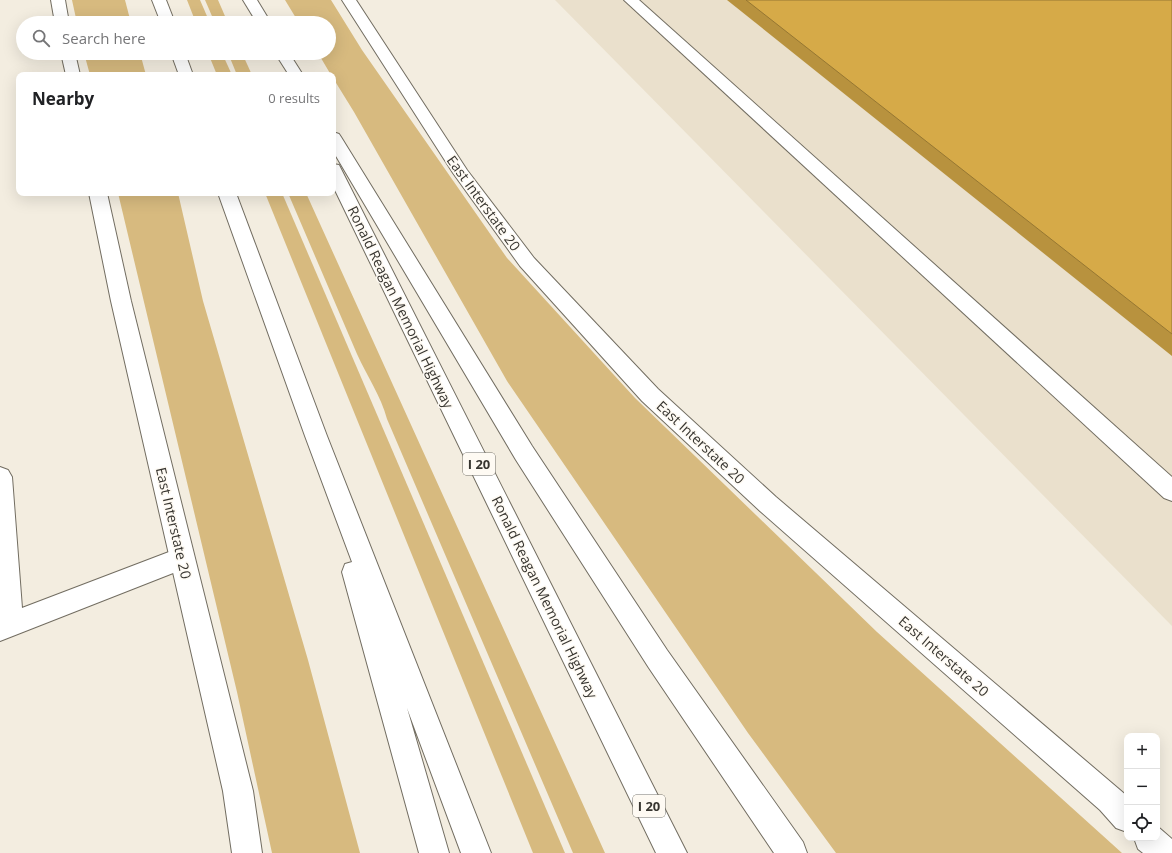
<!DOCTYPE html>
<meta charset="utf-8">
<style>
:root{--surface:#fff;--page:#f6f6f6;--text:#202124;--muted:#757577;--line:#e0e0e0}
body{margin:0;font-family:"Open Sans",sans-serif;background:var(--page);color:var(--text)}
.controls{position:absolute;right:12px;bottom:12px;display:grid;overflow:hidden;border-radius:8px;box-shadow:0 4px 16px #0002}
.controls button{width:36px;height:36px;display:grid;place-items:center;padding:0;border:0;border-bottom:1px solid var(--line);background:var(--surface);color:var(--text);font:20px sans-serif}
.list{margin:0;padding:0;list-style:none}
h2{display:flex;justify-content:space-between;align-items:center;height:52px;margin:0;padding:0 16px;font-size:17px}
h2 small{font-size:13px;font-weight:400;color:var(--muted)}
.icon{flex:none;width:22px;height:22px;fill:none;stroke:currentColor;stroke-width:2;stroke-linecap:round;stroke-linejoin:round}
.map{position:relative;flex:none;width:1172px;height:853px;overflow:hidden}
.search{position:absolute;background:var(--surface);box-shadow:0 4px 16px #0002;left:16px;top:16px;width:320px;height:44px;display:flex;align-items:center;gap:10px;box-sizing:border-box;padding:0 14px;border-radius:22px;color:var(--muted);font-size:15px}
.panel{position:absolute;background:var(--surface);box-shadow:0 4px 16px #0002;left:16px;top:72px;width:320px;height:124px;border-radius:8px}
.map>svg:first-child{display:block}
</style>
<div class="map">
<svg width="1172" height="853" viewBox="0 0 1172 853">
<rect width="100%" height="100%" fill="#f3ede0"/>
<polygon fill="#eae0cc" points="555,0 1172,0 1172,626"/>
<g fill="#d7ba7f">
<polygon points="72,0 125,0 131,23 77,23"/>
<polygon points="187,0 200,0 210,23 196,23"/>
<polygon points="205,0 218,0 228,23 215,23"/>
<polygon points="285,0 331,0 362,50 507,258 635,398 877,632 1122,853 836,853 748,733 507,381 354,112 333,78 333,75 331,75 318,53 329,53 329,23 299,23"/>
<polygon points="84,53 140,53 146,75 90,75"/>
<polygon points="208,53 222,53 232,75 217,75"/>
<polygon points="228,53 242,53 252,75 237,75"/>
<polygon points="118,193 178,193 203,301 308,660 360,853 272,853 237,692"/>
<polygon points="265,193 282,193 565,853 533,853"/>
<path d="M288 193H306L605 853H573L387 419C381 396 367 376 357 354Z"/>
</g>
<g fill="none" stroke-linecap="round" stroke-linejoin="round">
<defs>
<g id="minor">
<polygon points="624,0 639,0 1172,477 1172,501 1164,498"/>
<polygon points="0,467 8,470 12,477 22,608 182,547 191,550 194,558 191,566 0,641"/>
</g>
<g id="major">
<polygon points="51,0 65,0 69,23 55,23"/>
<polygon points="342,0 356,0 467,170 534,258 658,389 776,497 1120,790 1127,796 1127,832 1116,828 1100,810 760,511 642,401 520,266 453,173"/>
<polygon points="61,53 75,53 80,75 66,75"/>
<polygon points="89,193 107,193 131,301 253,791 262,853 232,853 223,791 111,301"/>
<polygon points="1157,826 1172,839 1172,853 1143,853 1138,849 1134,838 1157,838"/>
</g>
<g id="highway">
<polygon points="152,0 166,0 175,23 161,23"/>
<polygon points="243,0 257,0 271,23 257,23"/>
<polygon points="171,53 185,53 193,75 179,75"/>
<polygon points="275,53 289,53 303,75 289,75"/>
<polygon points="333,132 339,134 341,137 532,446 667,650 803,842 807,853 774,853 649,668 516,460 333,151"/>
<polygon points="333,164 339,165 341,169 687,853 656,853 333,186"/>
<polygon points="218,193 236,193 327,436 491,853 461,853 407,708 449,853 419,853 342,572 345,564 352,562 305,436"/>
</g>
</defs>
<use href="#minor" stroke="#726d61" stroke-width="2"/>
<use href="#major" stroke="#726d61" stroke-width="2"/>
<use href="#highway" stroke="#726d61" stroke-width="2"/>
<use href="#minor" fill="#fff" fill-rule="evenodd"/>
<use href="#major" fill="#fff" fill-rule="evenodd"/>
<use href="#highway" fill="#fff" fill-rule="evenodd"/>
</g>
<polygon fill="#b8923e" points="727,0 1172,0 1172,356"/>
<polygon fill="#d6aa48" stroke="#967732" points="746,0 1172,0 1172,334"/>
<g text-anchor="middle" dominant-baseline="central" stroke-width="3" stroke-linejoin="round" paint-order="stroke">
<g fill="#fefaf3" stroke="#73706a" stroke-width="1">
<rect x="463" y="453" width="32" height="22" rx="3"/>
<rect x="633" y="795" width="32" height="22" rx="3"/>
</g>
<g font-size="13" font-weight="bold" fill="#373530">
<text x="479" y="464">I 20</text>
<text x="649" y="806">I 20</text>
</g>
<g font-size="14" fill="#373530" stroke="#fefaf3">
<text transform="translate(484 203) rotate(54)">East Interstate 20</text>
<text transform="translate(401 307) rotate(64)">Ronald Reagan Memorial Highway</text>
<text transform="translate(701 442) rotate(43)">East Interstate 20</text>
<text transform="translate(174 523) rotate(77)">East Interstate 20</text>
<text transform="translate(545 597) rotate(64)">Ronald Reagan Memorial Highway</text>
<text transform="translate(944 656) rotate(41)">East Interstate 20</text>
</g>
</g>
</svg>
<div class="controls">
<button>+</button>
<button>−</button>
<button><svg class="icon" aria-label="locate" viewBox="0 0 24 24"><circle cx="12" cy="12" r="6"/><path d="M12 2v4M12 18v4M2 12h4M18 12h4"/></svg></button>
</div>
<div class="search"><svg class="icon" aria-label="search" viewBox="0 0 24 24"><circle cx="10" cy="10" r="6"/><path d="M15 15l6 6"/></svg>Search here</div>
<section class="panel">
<h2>Nearby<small>0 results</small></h2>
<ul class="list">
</ul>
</section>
</div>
